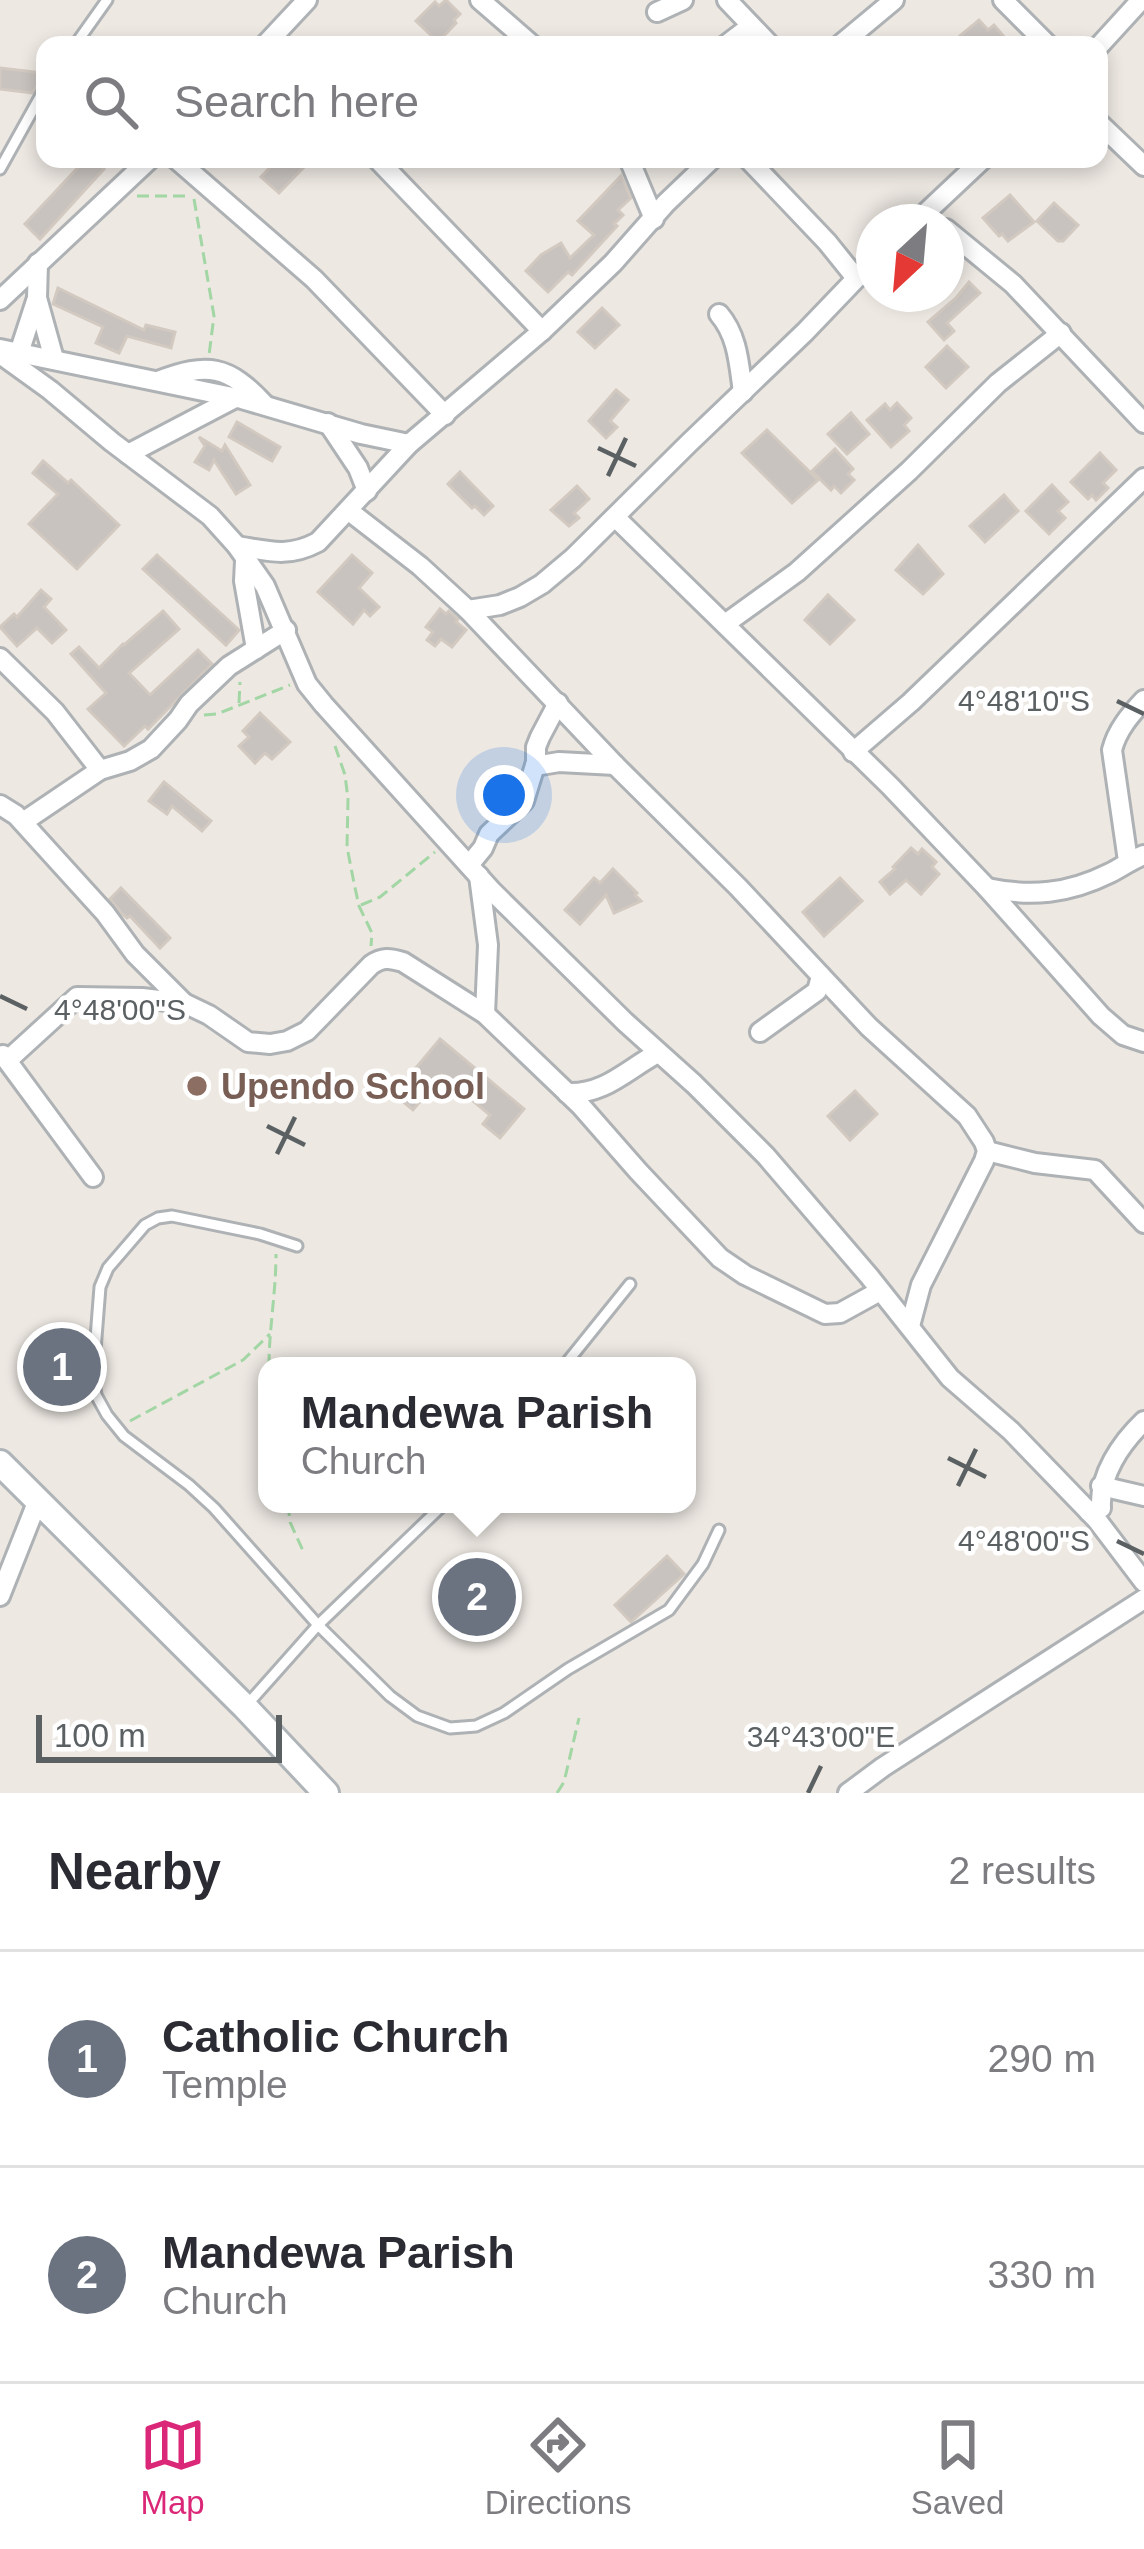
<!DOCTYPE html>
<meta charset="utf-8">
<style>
:root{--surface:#fff;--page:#f7f7f7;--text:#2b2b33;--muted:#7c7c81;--line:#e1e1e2;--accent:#db2777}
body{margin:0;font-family:Helvetica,sans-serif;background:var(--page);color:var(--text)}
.compass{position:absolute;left:856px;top:204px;width:108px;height:108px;border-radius:50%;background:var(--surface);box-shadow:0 6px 18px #0003;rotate:206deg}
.scale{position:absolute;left:36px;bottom:30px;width:246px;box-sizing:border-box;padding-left:12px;border:6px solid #5b6063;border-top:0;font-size:33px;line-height:42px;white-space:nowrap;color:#5b6063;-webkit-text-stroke:9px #fff;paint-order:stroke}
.you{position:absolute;left:504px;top:795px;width:42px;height:42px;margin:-30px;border:9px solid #fff;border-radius:50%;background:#1a73e8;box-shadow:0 0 0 18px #1a73e833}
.badge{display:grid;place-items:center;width:78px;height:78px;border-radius:50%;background:var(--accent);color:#fff;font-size:39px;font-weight:700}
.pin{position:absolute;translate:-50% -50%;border:6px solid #fff;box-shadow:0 3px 12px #0006}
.popup{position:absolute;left:258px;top:1357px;width:438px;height:156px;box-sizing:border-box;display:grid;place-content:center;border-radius:24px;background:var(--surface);filter:drop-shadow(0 3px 9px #0005);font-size:39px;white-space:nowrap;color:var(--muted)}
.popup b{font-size:45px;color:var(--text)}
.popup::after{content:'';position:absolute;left:50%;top:100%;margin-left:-24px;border:24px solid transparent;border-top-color:var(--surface)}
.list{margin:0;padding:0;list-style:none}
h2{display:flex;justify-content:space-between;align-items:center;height:156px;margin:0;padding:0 48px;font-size:51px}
h2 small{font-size:39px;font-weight:400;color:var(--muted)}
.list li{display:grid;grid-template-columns:78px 1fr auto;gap:36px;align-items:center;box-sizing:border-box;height:216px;padding:0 48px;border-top:3px solid var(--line)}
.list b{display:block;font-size:45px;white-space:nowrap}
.list p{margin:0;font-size:39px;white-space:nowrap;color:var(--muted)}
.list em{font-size:39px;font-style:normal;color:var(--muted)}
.icon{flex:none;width:66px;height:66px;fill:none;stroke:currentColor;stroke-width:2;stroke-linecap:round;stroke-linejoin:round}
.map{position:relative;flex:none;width:1144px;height:1793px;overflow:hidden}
.search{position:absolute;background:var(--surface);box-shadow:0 6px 18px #0003;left:36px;right:36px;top:36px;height:132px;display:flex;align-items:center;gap:30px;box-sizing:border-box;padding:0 42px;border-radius:24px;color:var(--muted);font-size:45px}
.sheet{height:588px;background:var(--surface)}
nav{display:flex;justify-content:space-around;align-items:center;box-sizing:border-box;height:168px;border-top:3px solid var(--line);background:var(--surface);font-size:33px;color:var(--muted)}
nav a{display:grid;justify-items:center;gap:6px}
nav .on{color:var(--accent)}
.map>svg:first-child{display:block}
</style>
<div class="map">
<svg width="1144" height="1793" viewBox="0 0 1144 1793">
<rect width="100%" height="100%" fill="#ede8e2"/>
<g fill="#c8c3bf" stroke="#d2c9c1" stroke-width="3">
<polygon points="446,0 460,14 454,20 456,23 438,42 416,21 435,2 439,6"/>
<polygon points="979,20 988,30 994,25 1011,45 968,45 960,36"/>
<polygon points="0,68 43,73 42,80 32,93 0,89"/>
<polygon points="86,159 94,159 104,169 40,239 25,224"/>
<polygon points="278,159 296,159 304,167 279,193 261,177"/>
<polygon points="621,176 631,198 618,210 623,215 614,224 617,226 572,275 568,272 548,292 526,271 541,255 561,243 570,258 594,235 578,221"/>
<polygon points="1010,195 1034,222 1008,241 1002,234 999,236 983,218"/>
<polygon points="1054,203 1078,225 1063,241 1058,241 1037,221"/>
<polygon points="969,282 980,293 947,323 954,331 944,340 928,322 956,298"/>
<polygon points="58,288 144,330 146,325 175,332 171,348 127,336 119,353 96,343 103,327 53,304"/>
<polygon points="602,308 619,325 595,348 578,332"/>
<polygon points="947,346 968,367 946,388 926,367"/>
<polygon points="616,390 628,400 610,421 617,427 606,438 589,421"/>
<polygon points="897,403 911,418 904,425 909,431 891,447 867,420 885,404 890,410"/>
<polygon points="851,413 869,434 847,454 828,434"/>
<polygon points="237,422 280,447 272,461 229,437"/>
<polygon points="767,430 818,480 792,503 742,453"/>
<polygon points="199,437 222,451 225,445 250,485 236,494 214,460 209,470 195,462 205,446"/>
<polygon points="835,449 853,469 848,474 854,480 841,493 834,486 831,490 812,471"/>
<polygon points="1100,453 1116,470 1103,483 1108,488 1096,500 1092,495 1088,499 1071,482"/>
<polygon points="43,461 68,483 71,480 119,525 77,569 29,524 58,494 33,473"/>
<polygon points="460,472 493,506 484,515 475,506 472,508 448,484"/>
<polygon points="1052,485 1068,502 1058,511 1065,518 1049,534 1026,511"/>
<polygon points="577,486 589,499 574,513 579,518 569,526 551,510"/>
<polygon points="1004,495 1018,511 985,542 970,526"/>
<polygon points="918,545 943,574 923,594 896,570"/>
<polygon points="157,555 239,630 226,645 143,569"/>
<polygon points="352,555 372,573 359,588 379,607 370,616 364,610 353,624 318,592"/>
<polygon points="41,590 51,599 44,607 66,630 52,643 37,628 17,646 0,627 14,614 17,617"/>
<polygon points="828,595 854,620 830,644 805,620"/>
<polygon points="440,609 446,614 449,611 458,619 456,622 466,630 452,647 441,639 435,646 427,640 433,632 426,627"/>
<polygon points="163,611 179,629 129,673 150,695 198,650 212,664 148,729 145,726 124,746 88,709 106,693 71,654 79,647 99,668 123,644 124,645"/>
<polygon points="260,713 290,742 272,759 265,753 255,763 239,746 249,737 243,731"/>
<polygon points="164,782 211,821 202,831 172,806 167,814 149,801"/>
<polygon points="911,848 918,854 922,849 936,862 932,867 939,874 921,894 906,880 890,894 880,882 895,869 893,867"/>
<polygon points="613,869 637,893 635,895 641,901 614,913 606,895 580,924 565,910 594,878 600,883"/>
<polygon points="840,878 862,901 824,936 803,912"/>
<polygon points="121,888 170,938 160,948 130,916 127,918 122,914 110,899"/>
<polygon points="440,1039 524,1109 500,1138 483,1124 490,1115 442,1075 413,1110 394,1094"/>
<polygon points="855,1091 877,1114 850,1140 828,1116"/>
<polygon points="667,1556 684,1574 631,1622 615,1605"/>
</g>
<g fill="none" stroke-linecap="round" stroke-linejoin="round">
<defs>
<g id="lane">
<polyline points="75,45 107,0"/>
<polyline points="0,169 45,88"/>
<polyline points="297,1246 260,1234 172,1216 158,1218 145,1225 108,1268 100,1287 93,1376 96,1395 107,1415 124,1436 189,1485 214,1508 318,1625 390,1696 417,1716 450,1728 476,1726 504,1713 568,1669 669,1610 703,1564 719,1530"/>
<polyline points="564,1366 630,1284"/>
<polyline points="246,1706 318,1625 444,1504"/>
</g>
<g id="street">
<polyline points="480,0 532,45"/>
<polyline points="727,0 770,45"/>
<polyline points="1003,0 1048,45"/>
<polyline points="657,12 683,0"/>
<polyline points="265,45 307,0"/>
<polyline points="726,45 751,26"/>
<polyline points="840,45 894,0"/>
<polyline points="1099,46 1141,0"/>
<polyline points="1099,123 1144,166"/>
<polyline points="176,159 314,279 445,415"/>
<polyline points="377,159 542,331"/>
<polyline points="629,159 654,219"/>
<polyline points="748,159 827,242 856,278"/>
<polyline points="916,222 983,159"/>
<polyline points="946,229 1013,284 1144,423"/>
<polyline points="38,263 37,298 54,359"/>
<polyline points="0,300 150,159"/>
<path d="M719 314C738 336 739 365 743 392"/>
<polyline points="0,349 242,399 361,434 409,444"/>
<polyline points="19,353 37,298"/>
<polyline points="0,354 50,390 112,442 210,516 237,546 265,586 307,684 324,705 492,891 625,1022 694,1084 766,1156 869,1276 950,1378 1011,1431 1097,1520 1144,1582"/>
<path d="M158 381C208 362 228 365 265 405"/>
<polyline points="328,423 358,468 367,491"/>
<polyline points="128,454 235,398"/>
<polyline points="349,511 420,566 468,610 615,765 738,887 869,1027 967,1116 984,1142 987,1151 984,1161 921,1285 910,1326"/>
<polyline points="615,517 890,786 987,888 1101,1016 1123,1035 1144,1042"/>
<path d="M237 546C268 551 288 558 318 542L409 444 542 331 613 263 666 203 712 159"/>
<polyline points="245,561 244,581 256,649"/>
<polyline points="468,610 500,605 520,597 542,584 573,558 689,443 805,332 874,260"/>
<polyline points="725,624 797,572 909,471 998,383 1061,333"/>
<polyline points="0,658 55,712 100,770"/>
<polyline points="853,752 911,702 1144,478"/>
<polyline points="535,766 559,762 615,765"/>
<polyline points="0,805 16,815 105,913 135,954 184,1003"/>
<polyline points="23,822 100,770 130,761 151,749 178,720 189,704 229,666 286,630"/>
<path d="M1128 861 1112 750C1117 730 1130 715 1144 700"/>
<polyline points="469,865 483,848 489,834 524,801 536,762 536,747 540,737 558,703"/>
<polyline points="479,876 488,945 485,1014"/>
<path d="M987 888C1031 897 1068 894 1110 873 1122 867 1131 860 1144 855"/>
<polyline points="760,1032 817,991 821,976"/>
<polyline points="3,1055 93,1177"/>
<path d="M8 1060 77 997 142 998 184 1003 209 1015 248 1042 270 1044 287 1041 307 1031 371 965C382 957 390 958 403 962L485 1014 581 1106 638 1171 720 1258 745 1275 825 1314 840 1313 880 1291"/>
<path d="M567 1093C605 1095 627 1069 658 1053"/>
<polyline points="987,1151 1035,1163 1095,1170 1144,1223"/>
<polyline points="1101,1486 1144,1496"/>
<path d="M1089 1512 1101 1508C1099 1475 1121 1443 1144 1421"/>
<polyline points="0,1596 38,1500"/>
<polyline points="848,1793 883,1767 1144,1599"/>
</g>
<polyline id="secondary" points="0,1463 245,1707 326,1793"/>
</defs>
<use href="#lane" stroke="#aeb2b5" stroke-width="15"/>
<use href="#street" stroke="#aeb2b5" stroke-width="24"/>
<use href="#secondary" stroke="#afb4b8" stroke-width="30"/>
<g stroke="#a2d6a4" stroke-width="3" stroke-dasharray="12 6" stroke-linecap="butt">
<polyline points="137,196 188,196"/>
<polyline points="194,199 214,316 209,355"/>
<polyline points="239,703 240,682"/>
<polyline points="204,715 217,714 290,685"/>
<polyline points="335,746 345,775 348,799 347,847 354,883 359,906 372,933 371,946"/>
<polyline points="361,905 380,897 435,852"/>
<path d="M269 1366C269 1328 276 1293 276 1254"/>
<polyline points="130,1421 243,1360 270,1334"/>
<polyline points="288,1504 290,1522 304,1553"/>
<polyline points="557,1793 564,1782 579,1718"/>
</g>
<use href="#lane" stroke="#fff" stroke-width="9"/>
<use href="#street" stroke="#fff" stroke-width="18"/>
<use href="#secondary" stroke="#fff" stroke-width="24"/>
</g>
<path fill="none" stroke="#5b6063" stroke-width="4.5" d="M598 448 636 466M608 476 626 438M1117 701 1144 714M0 996 27 1009M267 1126 305 1145M277 1154 295 1117M948 1458 986 1477M958 1486 976 1449M1117 1541 1144 1554M808 1793 821 1766"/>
<circle fill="#8d6e63" stroke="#fff" stroke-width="4.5" cx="197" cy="1086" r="12"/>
<g text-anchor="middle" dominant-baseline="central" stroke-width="9" stroke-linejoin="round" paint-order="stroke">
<g font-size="36" font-weight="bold" fill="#785e54" stroke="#fff" text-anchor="start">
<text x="221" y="1086">Upendo School</text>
</g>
</g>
<g font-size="30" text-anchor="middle" fill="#5b6063" stroke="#fff" stroke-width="9" stroke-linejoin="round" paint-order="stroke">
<text x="1024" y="711">4°48'10"S</text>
<text x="120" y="1020">4°48'00"S</text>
<text x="1024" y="1551">4°48'00"S</text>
<text x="821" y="1747">34°43'00"E</text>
</g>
</svg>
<svg class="compass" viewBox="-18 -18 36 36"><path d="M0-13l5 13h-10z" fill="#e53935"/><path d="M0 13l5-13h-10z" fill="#7c7c81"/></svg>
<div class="scale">100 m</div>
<div class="you"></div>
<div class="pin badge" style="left:62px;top:1367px;background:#6b7280">1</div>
<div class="pin badge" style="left:477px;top:1597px;background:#6b7280">2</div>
<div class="popup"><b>Mandewa Parish</b>Church</div>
<div class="search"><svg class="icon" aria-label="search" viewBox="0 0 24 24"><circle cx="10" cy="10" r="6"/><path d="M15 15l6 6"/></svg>Search here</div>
</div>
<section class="sheet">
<h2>Nearby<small>2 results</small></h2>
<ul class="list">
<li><span class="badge" style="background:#6b7280">1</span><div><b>Catholic Church</b><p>Temple</p></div><em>290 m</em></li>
<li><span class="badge" style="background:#6b7280">2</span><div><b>Mandewa Parish</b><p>Church</p></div><em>330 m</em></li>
</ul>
</section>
<nav>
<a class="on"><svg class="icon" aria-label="map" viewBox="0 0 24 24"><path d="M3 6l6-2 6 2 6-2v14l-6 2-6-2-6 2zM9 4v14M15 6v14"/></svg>Map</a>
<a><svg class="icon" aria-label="directions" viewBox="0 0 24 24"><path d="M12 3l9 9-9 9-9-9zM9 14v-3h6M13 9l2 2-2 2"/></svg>Directions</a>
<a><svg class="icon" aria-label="saved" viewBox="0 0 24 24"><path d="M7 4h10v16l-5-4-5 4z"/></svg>Saved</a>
</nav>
